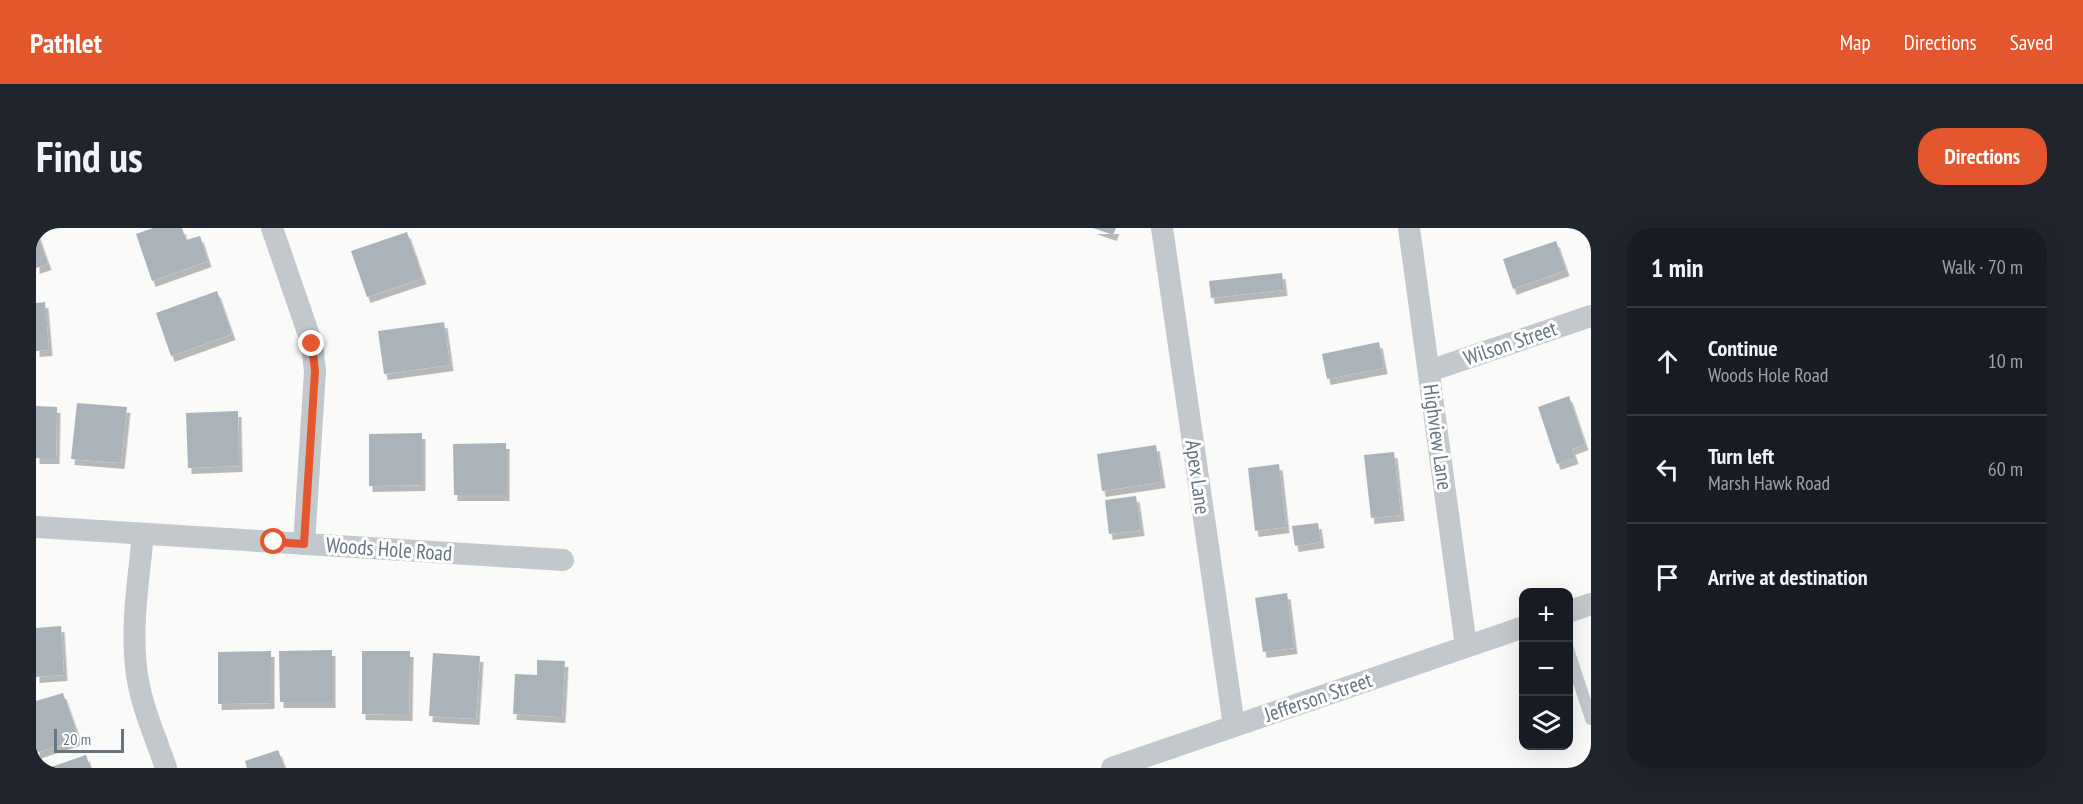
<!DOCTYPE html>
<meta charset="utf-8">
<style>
:root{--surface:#171b24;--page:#20242c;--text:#f1f3f6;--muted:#9ea1a6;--line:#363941;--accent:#e4572e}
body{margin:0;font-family:"PT Sans Narrow",sans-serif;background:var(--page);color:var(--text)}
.controls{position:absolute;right:18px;bottom:18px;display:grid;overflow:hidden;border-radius:12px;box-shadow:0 6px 24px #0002}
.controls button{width:54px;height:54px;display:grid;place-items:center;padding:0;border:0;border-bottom:2px solid var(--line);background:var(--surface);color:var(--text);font:30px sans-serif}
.scale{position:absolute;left:18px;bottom:15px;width:70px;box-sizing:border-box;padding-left:6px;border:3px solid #657683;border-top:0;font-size:16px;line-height:21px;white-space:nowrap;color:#657683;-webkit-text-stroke:4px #fff;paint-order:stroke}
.stop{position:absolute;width:18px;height:18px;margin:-14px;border:4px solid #e4572e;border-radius:50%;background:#fff}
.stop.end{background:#e4572e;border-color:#fff;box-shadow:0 2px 6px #0008}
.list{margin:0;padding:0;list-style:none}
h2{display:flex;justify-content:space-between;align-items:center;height:78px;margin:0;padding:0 24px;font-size:26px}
h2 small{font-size:20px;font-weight:400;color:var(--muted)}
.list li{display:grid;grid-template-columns:39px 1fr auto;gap:18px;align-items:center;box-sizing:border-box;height:108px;padding:0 24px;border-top:2px solid var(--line)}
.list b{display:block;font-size:22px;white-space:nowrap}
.list p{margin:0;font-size:20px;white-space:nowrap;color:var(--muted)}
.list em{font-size:20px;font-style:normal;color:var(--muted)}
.icon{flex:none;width:33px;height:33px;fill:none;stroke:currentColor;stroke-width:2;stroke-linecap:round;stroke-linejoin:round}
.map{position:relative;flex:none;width:1555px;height:540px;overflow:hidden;border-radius:24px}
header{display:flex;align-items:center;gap:36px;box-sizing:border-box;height:84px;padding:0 30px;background:var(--accent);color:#fff}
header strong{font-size:28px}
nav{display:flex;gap:33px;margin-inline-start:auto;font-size:21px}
.intro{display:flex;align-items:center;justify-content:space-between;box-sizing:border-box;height:144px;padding:0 36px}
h1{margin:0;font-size:42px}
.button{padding:15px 27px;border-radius:24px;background:var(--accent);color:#fff;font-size:21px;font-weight:700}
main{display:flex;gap:36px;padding:0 36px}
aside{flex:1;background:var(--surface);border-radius:24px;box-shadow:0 6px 24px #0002}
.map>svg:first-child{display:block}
</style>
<header>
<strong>Pathlet</strong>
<nav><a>Map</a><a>Directions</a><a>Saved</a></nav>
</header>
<div class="intro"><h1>Find us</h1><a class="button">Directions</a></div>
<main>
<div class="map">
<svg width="1555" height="540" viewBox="0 0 1555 540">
<defs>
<filter id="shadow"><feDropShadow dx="3.5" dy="6" stdDeviation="0" flood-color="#0004"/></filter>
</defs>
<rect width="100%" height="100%" fill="#fafaf8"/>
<g fill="#aab3b9" filter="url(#shadow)">
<polygon points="117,0 146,0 150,12 164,8 172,33 116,53 100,6"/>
<polygon points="1057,0 1080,0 1077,7"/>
<polygon points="0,2 12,36 0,40"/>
<polygon points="371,4 387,50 331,69 315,23"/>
<polygon points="1520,13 1530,42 1477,61 1467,31"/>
<polygon points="1246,45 1248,62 1175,70 1173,53"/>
<polygon points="181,63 196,106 135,128 120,85"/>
<polygon points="9,74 13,122 0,123 0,75"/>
<polygon points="408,94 414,137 348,146 342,103"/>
<polygon points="1343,114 1348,140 1291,151 1286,126"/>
<polygon points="1533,168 1549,216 1536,221 1539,230 1521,236 1502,179"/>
<polygon points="41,175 91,179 85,235 35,231"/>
<polygon points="0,178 21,179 20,230 0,230"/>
<polygon points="202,183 203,238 152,240 150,185"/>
<polygon points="386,205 386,257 333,258 333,206"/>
<polygon points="470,215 470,267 418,267 417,216"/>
<polygon points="1120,217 1126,254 1066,263 1061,226"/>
<polygon points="1358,224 1365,287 1335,290 1328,227"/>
<polygon points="1243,236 1250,299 1219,303 1212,240"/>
<polygon points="1100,268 1105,302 1073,306 1069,272"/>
<polygon points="1282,295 1285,314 1259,318 1256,298"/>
<polygon points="1251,365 1258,420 1227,424 1219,370"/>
<polygon points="25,398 28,447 0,449 0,400"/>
<polygon points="296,422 296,474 244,474 243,423"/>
<polygon points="235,423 235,475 182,476 182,424"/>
<polygon points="326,423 374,423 373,487 326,486"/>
<polygon points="397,425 444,428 440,491 393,488"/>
<polygon points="501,432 529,433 526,489 477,486 479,446 501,447"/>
<polygon points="27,465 43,511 0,525 0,473"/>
<polygon points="242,522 249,540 211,540 209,533"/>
<polygon points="50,527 54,540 12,540"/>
</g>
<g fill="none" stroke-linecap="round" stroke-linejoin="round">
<polyline stroke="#c3c8cc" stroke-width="12" points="1532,421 1555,491"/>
<g stroke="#c3c8cc" stroke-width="22">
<polyline points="236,0 276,116 279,143 268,316"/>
<polyline points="1126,0 1198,498"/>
<polyline points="1373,0 1430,418"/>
<polyline points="1393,143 1555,88"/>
<polyline points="0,299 527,332"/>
<path d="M107 306C103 349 95 396 100 439 103 473 119 507 130 540"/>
<polyline points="1532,384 1555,376"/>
<polyline points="1076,540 1488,399"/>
</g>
</g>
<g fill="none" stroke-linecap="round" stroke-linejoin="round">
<polyline stroke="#e4572e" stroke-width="8" points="238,314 268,316 279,143 276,116"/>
</g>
<g text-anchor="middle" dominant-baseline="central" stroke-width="6" stroke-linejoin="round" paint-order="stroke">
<g font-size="21" fill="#657683" stroke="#fff">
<text transform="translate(1474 115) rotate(-19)">Wilson Street</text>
<text transform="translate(1402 209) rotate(82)">Highview Lane</text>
<text transform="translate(1162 249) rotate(82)">Apex Lane</text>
<text transform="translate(353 321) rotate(4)">Woods Hole Road</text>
<text transform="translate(1282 469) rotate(-19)">Jefferson Street</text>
</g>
</g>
</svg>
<div class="controls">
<button>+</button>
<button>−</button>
<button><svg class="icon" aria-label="layers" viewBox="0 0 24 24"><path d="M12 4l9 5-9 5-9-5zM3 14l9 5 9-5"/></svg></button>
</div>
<div class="scale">20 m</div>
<div class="stop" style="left:238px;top:314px"></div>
<div class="stop end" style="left:276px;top:116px"></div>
</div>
<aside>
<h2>1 min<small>Walk · 70 m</small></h2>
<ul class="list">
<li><svg class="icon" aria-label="ahead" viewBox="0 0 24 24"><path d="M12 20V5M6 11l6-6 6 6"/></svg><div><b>Continue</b><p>Woods Hole Road</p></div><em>10 m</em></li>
<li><svg class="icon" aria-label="left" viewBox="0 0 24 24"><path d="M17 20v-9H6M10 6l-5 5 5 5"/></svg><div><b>Turn left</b><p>Marsh Hawk Road</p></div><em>60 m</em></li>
<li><svg class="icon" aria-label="arrive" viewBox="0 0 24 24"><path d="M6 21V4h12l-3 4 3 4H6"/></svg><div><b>Arrive at destination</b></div></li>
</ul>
</aside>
</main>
